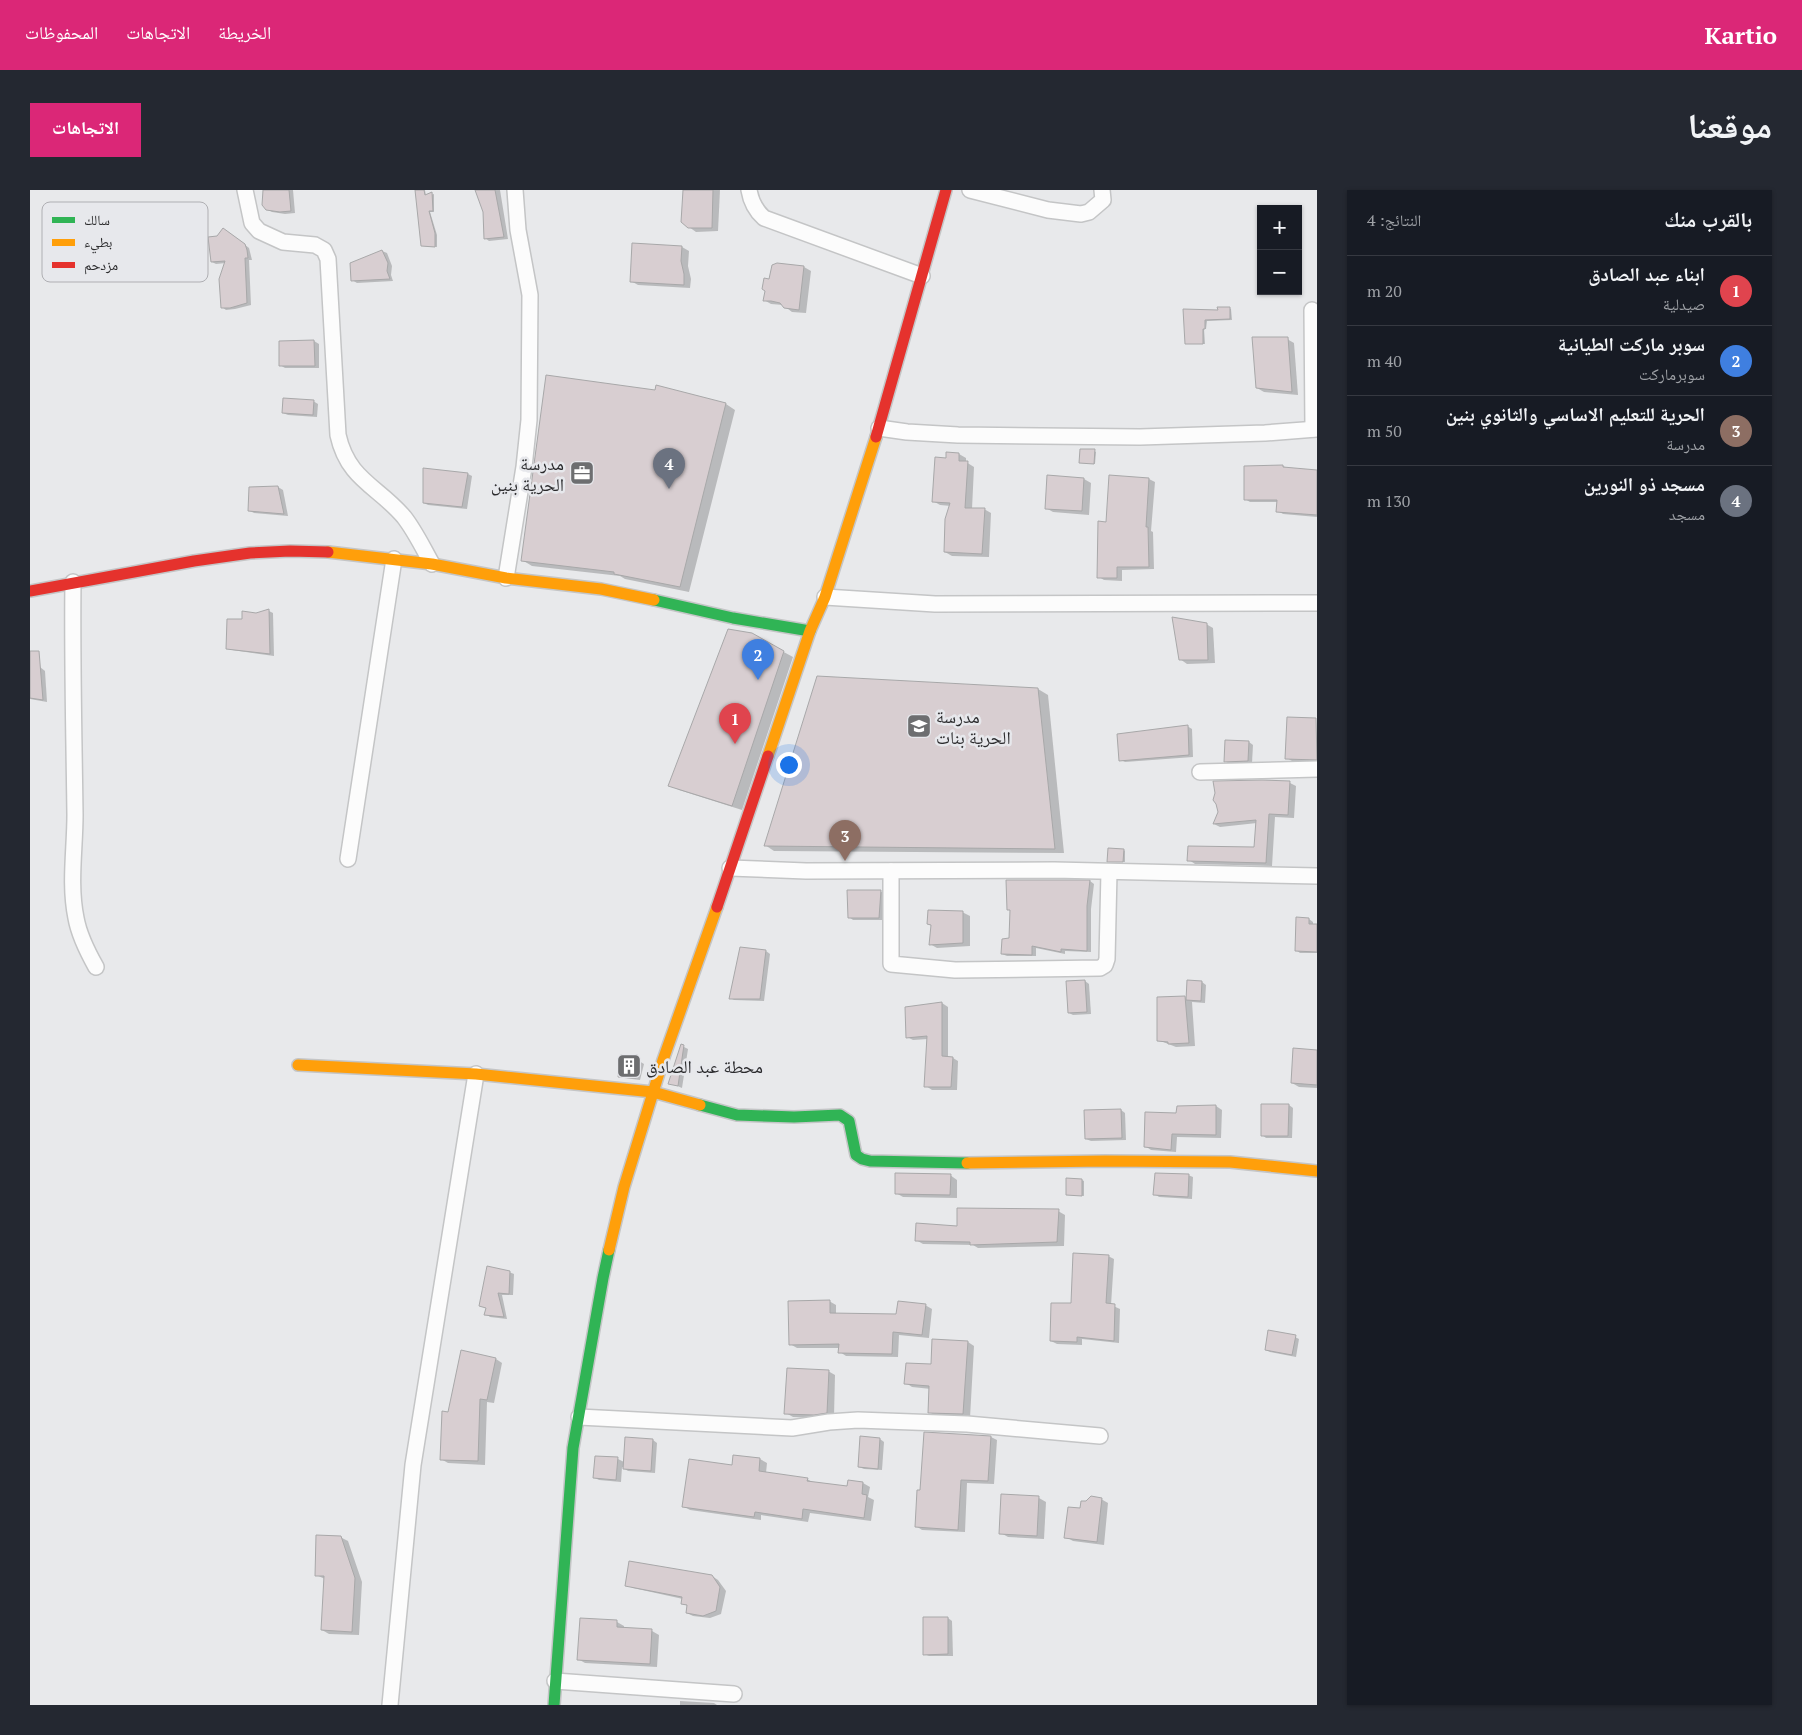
<!DOCTYPE html>
<html lang="ar">
<meta charset="utf-8">
<style>
:root{--surface:#171b24;--page:#242831;--text:#f1f3f6;--muted:#9ea1a6;--line:#363941;--accent:#db2777}
body{margin:0;font-family:"PT Serif","Noto Naskh Arabic",serif;background:var(--page);color:var(--text);direction:rtl}
.controls{position:absolute;right:15px;top:15px;display:grid;overflow:hidden;border-radius:0px;box-shadow:0 1px 4px #0004}
.controls button{width:45px;height:45px;display:grid;place-items:center;padding:0;border:0;border-bottom:1px solid var(--line);background:var(--surface);color:var(--text);font:25px sans-serif}
.you{position:absolute;left:758px;top:574px;width:18px;height:18px;margin:-12px;border:4px solid #fff;border-radius:50%;background:#1a73e8;box-shadow:0 0 0 8px #1a73e833}
.badge{display:grid;place-items:center;width:32px;height:32px;border-radius:50%;background:var(--accent);color:#fff;font-size:16px;font-weight:700}
.pin{position:absolute;translate:-50% -41px;filter:drop-shadow(0 1px 2px #0008)}
.pin::after{content:'';position:absolute;top:26px;width:18px;height:15px;background:inherit;clip-path:polygon(0 0,100% 0,50% 100%)}
.list{margin:0;padding:0;list-style:none}
h2{display:flex;justify-content:space-between;align-items:center;height:65px;margin:0;padding:0 20px;font-size:21px}
h2 small{font-size:16px;font-weight:400;color:var(--muted)}
.list li{display:grid;grid-template-columns:32px 1fr auto;gap:15px;align-items:center;box-sizing:border-box;height:70px;padding:0 20px;border-top:1px solid var(--line)}
.list b{display:block;font-size:19px;white-space:nowrap}
.list p{margin:0;font-size:16px;white-space:nowrap;color:var(--muted)}
.list em{font-size:16px;font-style:normal;color:var(--muted)}
.map{position:relative;flex:none;width:1287px;height:1515px;overflow:hidden;direction:ltr;border-radius:0px}
header{display:flex;align-items:center;gap:30px;box-sizing:border-box;height:70px;padding:0 25px;background:var(--accent);color:#fff}
header strong{font-size:24px}
nav{display:flex;gap:28px;margin-inline-start:auto;font-size:18px}
.intro{display:flex;align-items:center;justify-content:space-between;box-sizing:border-box;height:120px;padding:0 30px}
h1{margin:0;font-size:35px}
.button{padding:12px 22px;border-radius:0px;background:var(--accent);color:#fff;font-size:18px;font-weight:700}
main{display:flex;gap:30px;padding:0 30px}
aside{flex:1;background:var(--surface);border-radius:0px;box-shadow:0 1px 4px #0004}
.map>svg:first-child{display:block}
</style>
<header>
<strong>Kartio</strong>
<nav><a>الخريطة</a><a>الاتجاهات</a><a>المحفوظات</a></nav>
</header>
<div class="intro"><h1>موقعنا</h1><a class="button">الاتجاهات</a></div>
<main>
<aside>
<h2>بالقرب منك<small>النتائج: 4</small></h2>
<ul class="list">
<li><span class="badge" style="background:#e0444e">1</span><div><b>ابناء عبد الصادق</b><p>صيدلية</p></div><em>20 m</em></li>
<li><span class="badge" style="background:#3f7fe0">2</span><div><b>سوبر ماركت الطيانية</b><p>سوبرماركت</p></div><em>40 m</em></li>
<li><span class="badge" style="background:#8d6e63">3</span><div><b>الحرية للتعليم الاساسي والثانوي بنين</b><p>مدرسة</p></div><em>50 m</em></li>
<li><span class="badge" style="background:#6b7280">4</span><div><b>مسجد ذو النورين</b><p>مسجد</p></div><em>130 m</em></li>
</ul>
</aside>
<div class="map">
<svg width="1287" height="1515" viewBox="0 0 1287 1515">
<rect width="100%" height="100%" fill="#e8e9eb"/>
<g fill="#0003">
<polygon points="234,0 263,0 265,23 255,24 242,22 237,19"/>
<polygon points="386,0 395,0 396,6 404,4 404,22 400,22 407,45 407,57 394,56"/>
<polygon points="447,0 470,0 478,49 459,51 455,48 454,22"/>
<polygon points="654,0 690,0 688,41 666,42 659,37"/>
<polygon points="198,42 219,58 222,70 219,70 221,115 205,119 196,120 192,117 196,73 186,74 182,72 188,47"/>
<polygon points="652,57 659,61 658,76 661,89 660,98 608,95 601,91"/>
<polygon points="352,61 357,63 362,76 361,85 363,91 327,93 322,90"/>
<polygon points="774,77 781,81 776,123 762,122 753,115 741,114 734,110"/>
<polygon points="1199,118 1201,119 1202,130 1177,131 1176,139 1174,139 1175,154 1156,154 1154,120 1189,121"/>
<polygon points="1257,149 1264,153 1268,205 1234,202 1227,198"/>
<polygon points="284,151 289,154 289,178 255,178 250,175 251,152"/>
<polygon points="627,196 696,214 705,220 659,402 595,389 590,386 502,376 492,370 626,202"/>
<polygon points="283,211 288,214 287,227 258,225 253,223"/>
<polygon points="1064,261 1066,262 1065,274 1051,272"/>
<polygon points="929,264 936,268 936,272 944,277 942,319 954,319 961,323 959,367 922,366 915,362 921,316 910,315 903,311 918,269"/>
<polygon points="1253,276 1257,278 1287,281 1287,327 1253,324 1248,321 1248,312 1220,312 1215,309 1215,277"/>
<polygon points="438,284 442,286 437,319 398,315 394,313"/>
<polygon points="1080,286 1119,289 1125,292 1121,341 1123,342 1124,379 1092,380 1092,391 1074,390 1069,387 1077,333"/>
<polygon points="1018,287 1054,289 1061,293 1059,325 1023,322 1016,318"/>
<polygon points="248,297 253,300 258,326 224,323 220,321"/>
<polygon points="239,421 243,423 244,466 202,460 198,458 213,430"/>
<polygon points="1176,434 1183,438 1185,473 1157,474 1150,469"/>
<polygon points="722,445 763,467 712,620 649,600 640,595"/>
<polygon points="0,469 15,481 17,512 0,509"/>
<polygon points="1008,499 1018,505 1034,663 744,661 735,655"/>
<polygon points="1286,529 1287,572 1262,571 1257,568"/>
<polygon points="1157,536 1162,539 1163,567 1095,572 1091,570"/>
<polygon points="1219,552 1223,555 1222,573 1199,574 1195,571"/>
<polygon points="1232,591 1260,593 1266,596 1264,628 1245,627 1242,676 1165,674 1159,670 1225,658 1227,633 1190,637 1184,634"/>
<polygon points="1094,660 1095,661 1095,672 1078,671"/>
<polygon points="1060,691 1064,694 1061,719 1061,762 1035,761 1035,764 1006,758 1006,766 977,766 972,764 980,749 981,721 978,719"/>
<polygon points="850,701 855,704 854,730 823,730 819,727"/>
<polygon points="932,722 940,726 940,756 907,758 900,754 902,736 899,734"/>
<polygon points="1279,729 1283,732 1283,735 1287,735 1287,763 1270,763 1266,760"/>
<polygon points="736,761 740,764 734,811 704,810 700,808"/>
<polygon points="1055,791 1059,794 1061,824 1043,825 1039,823 1037,792"/>
<polygon points="1158,791 1172,792 1176,795 1175,813 1162,812 1165,856 1146,857 1128,850 1155,807 1157,809"/>
<polygon points="912,813 918,817 918,868 923,868 928,871 927,900 902,900 896,896 898,849 883,850 877,847"/>
<polygon points="652,856 658,859 652,898 640,893"/>
<polygon points="1287,861 1287,898 1269,897 1262,893"/>
<polygon points="609,871 614,874 610,890 594,888 590,886"/>
<polygon points="1259,915 1263,918 1262,948 1236,948 1232,945"/>
<polygon points="1186,916 1192,920 1191,948 1147,947 1146,962 1121,960 1115,956 1148,924 1148,917"/>
<polygon points="1091,920 1095,923 1096,950 1061,951 1056,949"/>
<polygon points="920,985 927,990 927,1008 873,1007 866,1003"/>
<polygon points="1158,985 1163,987 1162,1009 1129,1007 1125,1004"/>
<polygon points="1052,990 1054,991 1054,1006 1038,1004"/>
<polygon points="1028,1021 1035,1025 1034,1056 948,1058 943,1055 893,1054 886,1050 928,1038"/>
<polygon points="1078,1066 1084,1069 1081,1115 1090,1119 1089,1153 1052,1149 1052,1155 1027,1154 1021,1151 1042,1114"/>
<polygon points="479,1082 484,1084 483,1105 472,1105 477,1129 460,1127 456,1124"/>
<polygon points="799,1111 806,1115 806,1124 867,1125 895,1115 902,1119 899,1148 869,1145 868,1167 816,1166 810,1162 810,1158 767,1158 760,1154"/>
<polygon points="1265,1147 1269,1149 1266,1167 1240,1162 1236,1160"/>
<polygon points="938,1152 944,1156 940,1228 906,1226 899,1222 901,1199 882,1197 876,1193"/>
<polygon points="466,1169 472,1173 464,1213 457,1212 455,1275 418,1273 411,1269 419,1223"/>
<polygon points="798,1181 805,1185 804,1226 792,1228 763,1227 756,1223"/>
<polygon points="961,1247 967,1250 964,1294 937,1293 935,1342 892,1340 886,1336 891,1302"/>
<polygon points="596,1248 623,1250 627,1253 625,1283 598,1281 592,1277 591,1292 569,1290 565,1288 588,1269 594,1272"/>
<polygon points="850,1249 854,1252 852,1280 834,1279 829,1277"/>
<polygon points="730,1269 737,1273 736,1283 777,1289 784,1293 818,1297 833,1293 840,1297 838,1307 844,1310 841,1331 780,1323 778,1332 731,1325 731,1330 660,1320 653,1316 704,1276"/>
<polygon points="1009,1308 1016,1312 1014,1349 978,1347 971,1343"/>
<polygon points="1071,1309 1078,1313 1074,1355 1043,1351 1036,1347 1051,1319"/>
<polygon points="310,1347 318,1351 332,1392 329,1445 299,1444 292,1440 295,1389 286,1385"/>
<polygon points="682,1386 688,1390 696,1401 691,1424 680,1428 663,1426 657,1423 658,1416 652,1413 653,1409 603,1398 597,1395"/>
<polygon points="918,1428 922,1431 923,1466 899,1466 894,1464"/>
<polygon points="587,1432 594,1436 594,1439 622,1441 629,1445 627,1477 555,1473 548,1469"/>
<polygon points="650,1511 684,1513 687,1515 650,1515"/>
</g>
<g fill="#d8ced1" stroke="#a8a8a9">
<polygon points="233,0 259,0 261,21 250,22 236,20 232,15"/>
<polygon points="385,0 394,0 395,5 402,2 403,21 399,21 405,43 405,57 391,56"/>
<polygon points="445,0 465,0 474,47 454,49 453,22"/>
<polygon points="653,0 683,0 682,38 658,38 651,32"/>
<polygon points="193,38 215,54 217,60 218,68 215,68 217,113 200,118 191,118 189,89 195,71 181,72 178,47 187,46"/>
<polygon points="602,53 652,56 651,71 654,84 654,95 600,92"/>
<polygon points="352,60 358,73 357,81 360,89 321,91 320,73"/>
<polygon points="747,73 774,76 769,120 754,118 750,113 741,111 733,111 735,101 732,99 734,88 739,89 742,75"/>
<polygon points="1187,117 1200,117 1200,129 1175,130 1175,139 1173,139 1173,154 1155,154 1153,119 1188,120"/>
<polygon points="1222,147 1258,147 1262,202 1226,198"/>
<polygon points="284,150 285,176 249,176 249,151"/>
<polygon points="516,185 625,200 626,195 696,213 650,397 584,384 584,382 491,371"/>
<polygon points="253,208 284,210 283,225 252,223"/>
<polygon points="1050,259 1065,259 1064,274 1049,273"/>
<polygon points="916,262 929,263 929,271 938,271 935,318 955,318 952,364 914,362 915,329 920,313 902,312 905,267 916,268"/>
<polygon points="1253,275 1253,277 1287,280 1287,325 1246,322 1247,310 1214,310 1214,276"/>
<polygon points="393,278 438,283 432,317 393,313"/>
<polygon points="1017,285 1054,288 1052,321 1015,319"/>
<polygon points="1079,285 1119,288 1116,337 1118,337 1119,377 1087,377 1087,388 1067,388 1068,331 1076,332"/>
<polygon points="248,296 254,324 218,321 219,297"/>
<polygon points="239,419 240,464 196,459 197,429 212,429 212,421 226,423"/>
<polygon points="1142,427 1177,433 1178,470 1149,470"/>
<polygon points="698,439 722,443 754,461 702,616 638,596"/>
<polygon points="0,461 9,461 13,510 0,508"/>
<polygon points="787,486 1008,498 1025,659 734,656"/>
<polygon points="1257,527 1286,528 1287,570 1255,569"/>
<polygon points="1158,535 1159,565 1089,571 1087,544"/>
<polygon points="1195,550 1219,551 1218,571 1194,572"/>
<polygon points="1232,590 1260,591 1258,625 1239,624 1236,673 1157,671 1158,656 1224,657 1226,630 1183,634 1188,622 1186,614 1183,610 1185,603 1183,591"/>
<polygon points="1078,658 1094,659 1093,672 1077,672"/>
<polygon points="976,690 1060,690 1057,716 1057,761 1031,759 1031,762 1002,756 1002,765 971,764 972,749 979,748 980,720 977,720"/>
<polygon points="817,700 851,700 849,728 818,728"/>
<polygon points="898,720 933,721 933,753 899,755 901,735 897,734"/>
<polygon points="1266,727 1279,728 1279,734 1287,734 1287,762 1265,761"/>
<polygon points="710,757 736,760 730,809 699,809"/>
<polygon points="1055,790 1057,822 1038,823 1036,791"/>
<polygon points="1157,790 1172,791 1171,811 1156,810"/>
<polygon points="1155,806 1159,853 1138,854 1138,852 1127,851 1127,807"/>
<polygon points="912,812 912,866 923,867 921,897 894,897 897,846 876,848 875,817"/>
<polygon points="651,854 654,855 648,896 638,894"/>
<polygon points="1263,858 1287,860 1287,895 1261,893"/>
<polygon points="591,869 610,870 606,888 588,887"/>
<polygon points="1231,914 1259,914 1258,946 1231,946"/>
<polygon points="1186,915 1186,945 1142,944 1141,960 1114,957 1115,922 1146,923 1147,916"/>
<polygon points="1091,919 1092,948 1055,949 1054,920"/>
<polygon points="865,983 921,984 920,1005 865,1004"/>
<polygon points="1125,983 1159,984 1158,1007 1123,1005"/>
<polygon points="1036,988 1052,989 1052,1006 1036,1005"/>
<polygon points="927,1018 1029,1019 1027,1052 940,1055 940,1052 885,1051 886,1033 927,1036"/>
<polygon points="1043,1063 1079,1065 1076,1113 1085,1114 1084,1151 1047,1147 1047,1152 1020,1151 1021,1113 1041,1113"/>
<polygon points="457,1076 480,1081 479,1104 468,1103 474,1127 454,1125 456,1118 449,1116"/>
<polygon points="800,1110 800,1123 866,1124 868,1111 896,1114 892,1145 863,1142 862,1164 808,1163 809,1154 759,1155 758,1111"/>
<polygon points="1238,1140 1266,1145 1262,1165 1235,1160"/>
<polygon points="902,1149 938,1151 933,1224 898,1223 899,1196 874,1194 876,1173 901,1174"/>
<polygon points="431,1160 466,1168 457,1210 450,1209 448,1271 410,1270 412,1221 418,1222"/>
<polygon points="757,1178 799,1180 797,1223 784,1225 754,1224"/>
<polygon points="894,1242 961,1246 958,1291 931,1290 928,1340 885,1337 887,1300 890,1300"/>
<polygon points="830,1246 850,1248 848,1279 828,1277"/>
<polygon points="595,1247 623,1249 621,1281 593,1279"/>
<polygon points="703,1265 730,1268 729,1281 778,1288 777,1291 817,1296 818,1290 833,1292 832,1304 837,1305 834,1328 773,1319 772,1329 725,1322 724,1327 652,1317 659,1269 702,1275"/>
<polygon points="565,1266 588,1267 586,1290 563,1288"/>
<polygon points="971,1304 1009,1306 1007,1346 969,1344"/>
<polygon points="1061,1306 1072,1308 1067,1352 1034,1348 1038,1317 1050,1318 1051,1311 1056,1311"/>
<polygon points="286,1345 311,1346 325,1388 322,1442 291,1440 294,1386 285,1386"/>
<polygon points="599,1371 682,1385 690,1397 686,1421 673,1426 656,1423 657,1415 651,1414 652,1407 595,1396"/>
<polygon points="893,1427 918,1427 918,1464 893,1465"/>
<polygon points="550,1428 587,1430 587,1437 622,1439 620,1474 547,1470"/>
</g>
<g fill="none" stroke-linecap="round" stroke-linejoin="round">
<defs>
<g id="street">
<path d="M215 0 222 33 229 41 253 52 285 55 294 60 298 69 308 245C318 290 348 296 374 327 385 341 393 358 402 374"/>
<path d="M719 0C721 12 725 20 734 28L892 86"/>
<polyline points="940,0 1018,20 1051,24 1059,22 1073,10 1072,0"/>
<polyline points="1282,120 1283,239"/>
<polyline points="849,238 877,242 928,245 1110,247 1235,243 1287,239"/>
<polyline points="476,388 494,277 499,230 500,105 488,40 485,0"/>
<path d="M43 392C42 470 44 547 45 625 45 659 39 694 46 728 49 745 57 761 66 777"/>
<polyline points="795,407 905,414 1287,413"/>
<polyline points="1170,582 1287,579"/>
<polyline points="318,669 364,369"/>
<polyline points="700,678 776,681 1024,680 1287,686"/>
<polyline points="861,681 861,774 925,780 1070,778 1075,775 1077,769 1079,682"/>
<polyline points="549,1227 762,1238 799,1232 828,1230 937,1234 1070,1246"/>
<polyline points="525,1491 704,1504"/>
<polyline points="360,1515 383,1275 446,884"/>
</g>
<g id="fast">
<polyline points="624,410 703,428 780,441"/>
<polyline points="670,915 707,925 764,927 810,925 819,931 826,965 832,969 840,971 937,973"/>
<polyline points="524,1515 543,1258 573,1088 579,1060"/>
</g>
<g id="slow">
<polyline points="298,362 402,374 476,388 571,399 624,410"/>
<polyline points="738,566 780,441 795,407 846,247"/>
<polyline points="268,875 446,884 623,902 670,915"/>
<polyline points="937,973 1075,971 1200,972 1287,981"/>
<polyline points="579,1060 594,997 633,870 687,717"/>
</g>
<g id="jam">
<polyline points="846,247 916,0"/>
<polyline points="0,401 164,371 220,363 260,361 298,362"/>
<polyline points="687,717 738,566"/>
</g>
</defs>
<use href="#street" stroke="#c4c5c6" stroke-width="18"/>
<use href="#fast" stroke="#c4c5c6" stroke-width="14"/>
<use href="#slow" stroke="#c4c5c6" stroke-width="14"/>
<use href="#jam" stroke="#c4c5c6" stroke-width="14"/>
<use href="#street" stroke="#fcfcfc" stroke-width="15"/>
<use href="#fast" stroke="#30b455" stroke-width="11"/>
<use href="#slow" stroke="#ff9f0a" stroke-width="11"/>
<use href="#jam" stroke="#e5322d" stroke-width="11"/>
</g>
<defs>
<symbol id="office-square" viewBox="-11 -11 22 22"><rect x="-9" y="-9" width="18" height="18" rx="4" fill="#6d6e70" stroke="#e7e8ec"/><path d="M-6-3h4V-5.5h4V-3h4V5H-6ZM-1-4.5V-3h2v-1.5ZM-6 0V1H6V0Z" fill="#fff"/></symbol>
<symbol id="school-square" viewBox="-11 -11 22 22"><rect x="-9" y="-9" width="18" height="18" rx="4" fill="#6d6e70" stroke="#e7e8ec"/><path d="M0-5L7-2L0 1L-7-2ZM-4 1L0 2.5L4 1V4Q0 6-4 4Z" fill="#fff"/></symbol>
<symbol id="building-square" viewBox="-11 -11 22 22"><rect x="-9" y="-9" width="18" height="18" rx="4" fill="#6d6e70" stroke="#e7e8ec"/><path d="M-4-6H4V6H1V3H-1V6H-4ZM-2.5-4.3h1.7v1.8h-1.7ZM.8-4.3h1.7v1.8H.8ZM-2.5-1h1.7V.8h-1.7ZM.8-1h1.7V.8H.8Z" fill="#fff"/></symbol>
</defs>
<g fill-rule="evenodd">
<use href="#office-square" x="538" y="269" width="28" height="28"/>
<use href="#school-square" x="875" y="522" width="28" height="28"/>
<use href="#building-square" x="585" y="862" width="28" height="28"/>
</g>
<g text-anchor="middle" dominant-baseline="central" stroke-width="5" stroke-linejoin="round" paint-order="stroke">
<g font-size="18" fill="#2b2b2d" stroke="#e7e8ec" text-anchor="start">
<text x="534" y="273" text-anchor="end">مدرسة<tspan x="534" dy="21">الحرية بنين</tspan></text>
<text x="906" y="526">مدرسة<tspan x="906" dy="21">الحرية بنات</tspan></text>
<text x="616" y="876">محطة عبد الصادق</text>
</g>
</g>
<rect x="12" y="12" width="166" height="80" rx="8" fill="#e7e8ec" stroke="#afafb3" stroke-width="1"/>
<rect x="22" y="27" width="23" height="6" fill="#30b455"/>
<rect x="22" y="49" width="23" height="7" fill="#ff9f0a"/>
<rect x="22" y="72" width="23" height="6" fill="#e5322d"/>
<g font-size="14" fill="#2b2b2d">
<text x="54" y="35">سالك</text>
<text x="54" y="57">بطيء</text>
<text x="54" y="80">مزدحم</text>
</g>
</svg>
<div class="controls">
<button>+</button>
<button>−</button>
</div>
<div class="you"></div>
<div class="pin badge" style="left:705px;top:554px;background:#e0444e">1</div>
<div class="pin badge" style="left:728px;top:490px;background:#3f7fe0">2</div>
<div class="pin badge" style="left:815px;top:671px;background:#8d6e63">3</div>
<div class="pin badge" style="left:639px;top:299px;background:#6b7280">4</div>
</div>
</main>
